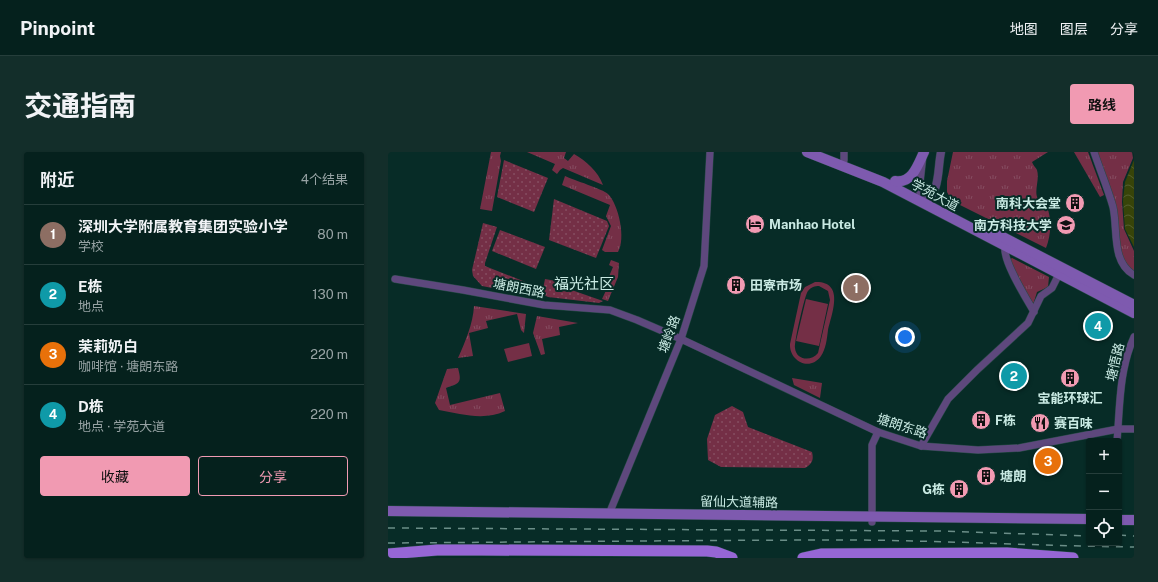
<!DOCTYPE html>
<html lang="zh">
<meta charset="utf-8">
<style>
:root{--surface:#05211d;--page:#132e2a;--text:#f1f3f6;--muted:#97a3a4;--line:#263e3b;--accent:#f19ab2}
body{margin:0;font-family:"Public Sans","Noto Sans SC",sans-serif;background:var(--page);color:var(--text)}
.controls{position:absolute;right:12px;bottom:12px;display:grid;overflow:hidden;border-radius:4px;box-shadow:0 1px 3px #0004}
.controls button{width:36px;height:36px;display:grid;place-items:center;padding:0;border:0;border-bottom:1px solid var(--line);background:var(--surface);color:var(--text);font:20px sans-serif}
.you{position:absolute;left:517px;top:185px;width:14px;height:14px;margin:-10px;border:3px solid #fff;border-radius:50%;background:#1a73e8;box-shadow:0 0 0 6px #1a73e833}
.badge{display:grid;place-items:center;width:26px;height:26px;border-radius:50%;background:var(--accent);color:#fff;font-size:13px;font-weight:700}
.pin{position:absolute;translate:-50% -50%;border:2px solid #fff;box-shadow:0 1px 4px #0006}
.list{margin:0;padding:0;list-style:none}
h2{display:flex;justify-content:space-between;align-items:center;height:52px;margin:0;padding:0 16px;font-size:17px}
h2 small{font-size:13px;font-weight:400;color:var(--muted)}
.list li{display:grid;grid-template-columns:26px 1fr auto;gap:12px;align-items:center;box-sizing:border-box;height:60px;padding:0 16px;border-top:1px solid var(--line)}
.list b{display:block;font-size:15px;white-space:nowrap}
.list p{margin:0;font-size:13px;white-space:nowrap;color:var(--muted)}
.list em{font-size:13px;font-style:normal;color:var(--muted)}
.actions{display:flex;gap:8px;padding:12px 16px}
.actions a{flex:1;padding:9px 0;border:1px solid var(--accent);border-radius:4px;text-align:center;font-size:14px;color:var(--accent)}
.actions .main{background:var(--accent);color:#111}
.icon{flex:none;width:22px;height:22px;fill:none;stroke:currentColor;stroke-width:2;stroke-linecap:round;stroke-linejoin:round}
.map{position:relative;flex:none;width:746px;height:406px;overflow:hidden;border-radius:4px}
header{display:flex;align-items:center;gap:24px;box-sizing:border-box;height:56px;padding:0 20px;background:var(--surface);border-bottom:1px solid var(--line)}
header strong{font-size:19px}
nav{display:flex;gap:22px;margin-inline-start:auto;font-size:14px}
.intro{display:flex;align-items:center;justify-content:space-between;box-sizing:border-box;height:96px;padding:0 24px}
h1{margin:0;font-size:28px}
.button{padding:10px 18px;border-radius:4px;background:var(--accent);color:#111;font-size:14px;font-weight:700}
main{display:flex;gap:24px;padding:0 24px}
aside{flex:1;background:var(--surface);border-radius:4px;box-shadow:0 1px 3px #0004}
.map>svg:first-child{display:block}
</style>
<header>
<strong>Pinpoint</strong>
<nav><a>地图</a><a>图层</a><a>分享</a></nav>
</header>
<div class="intro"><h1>交通指南</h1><a class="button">路线</a></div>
<main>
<aside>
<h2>附近<small>4个结果</small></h2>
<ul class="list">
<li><span class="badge" style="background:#8d6e63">1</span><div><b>深圳大学附属教育集团实验小学</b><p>学校</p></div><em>80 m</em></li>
<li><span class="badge" style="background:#0f9aa8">2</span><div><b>E栋</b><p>地点</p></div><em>130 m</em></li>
<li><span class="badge" style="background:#e8710a">3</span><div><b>茉莉奶白</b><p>咖啡馆 · 塘朗东路</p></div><em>220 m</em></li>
<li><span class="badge" style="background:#0f9aa8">4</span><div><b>D栋</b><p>地点 · 学苑大道</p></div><em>220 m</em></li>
</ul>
<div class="actions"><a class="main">收藏</a><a>分享</a></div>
</aside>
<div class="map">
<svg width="746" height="406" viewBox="0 0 746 406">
<defs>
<pattern id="grass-tufts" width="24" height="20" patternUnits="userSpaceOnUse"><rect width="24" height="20" fill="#742f46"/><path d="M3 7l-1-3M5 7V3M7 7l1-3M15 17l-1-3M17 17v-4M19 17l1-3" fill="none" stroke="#864d61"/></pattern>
<pattern id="garden-dots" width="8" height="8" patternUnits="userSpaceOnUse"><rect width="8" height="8" fill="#742f46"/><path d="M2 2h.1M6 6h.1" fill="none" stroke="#864d61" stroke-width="1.8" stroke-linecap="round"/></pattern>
<pattern id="water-waves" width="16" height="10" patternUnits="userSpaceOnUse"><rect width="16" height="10" fill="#374409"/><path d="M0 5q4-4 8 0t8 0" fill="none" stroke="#535f2d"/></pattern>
</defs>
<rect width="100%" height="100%" fill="#072c27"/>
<g fill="url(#grass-tufts)">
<polygon points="103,0 113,0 112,4 113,9 104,59 92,57"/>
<path d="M139 0H178L176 6 180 9 186 2C198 9 210 19 215 33L175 16 172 18 169 22 164 18 167 12Z"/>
<path d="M565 0H660L644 10C645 13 648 16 649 18 653 31 640 46 659 55 664 67 663 84 658 96L564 49 559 40V29Z"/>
<polygon points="686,0 700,0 716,43 712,45"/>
<polygon points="708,0 744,0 745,6 735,30 734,50 736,77 746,99 746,121 733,104 728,54"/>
<path d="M177 24C185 28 215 37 220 42 231 53 238 87 230 100H217L214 98 223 74 218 64 222 53 174 33Z"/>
<polygon points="624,106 661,125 660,135 649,140 645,153 621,108"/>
<polygon points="223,108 231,111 230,125 220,149 214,147 222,130 219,129 225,115 221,113"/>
<path d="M86 154 138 162 136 181 133 178 129 162 98 169 100 176 81 181 85 204 70 206C77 190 85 172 86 154Z"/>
<polygon points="149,164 190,171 171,175 172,183 154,187 157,202 153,203 145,181"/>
<path d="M70 216C74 231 72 231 58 236L62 253 112 241 117 259C96 269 73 262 51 258L47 251 59 217Z"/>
<polygon points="404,226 434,231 432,246 406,233"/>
</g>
<g fill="url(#garden-dots)">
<polygon points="116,8 160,26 146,60 109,45"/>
<polygon points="166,47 219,69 221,74 208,106 161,88"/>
<polygon points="95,71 109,75 97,111 97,114 145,133 143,140 135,142 94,134 85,124 84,118"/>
<polygon points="112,78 157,95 148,117 104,99"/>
<polygon points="157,127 168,129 175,135 215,149 211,151 160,145 154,142"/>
<path d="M344 254 355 260 360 275 424 300C426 308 424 312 417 316L333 315 320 308 319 287 327 263Z"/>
</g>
<g fill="#742f46" fill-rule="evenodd">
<path d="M427 130C457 129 444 161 440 178 439 186 438 197 433 204 422 220 401 209 402 192L413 141 417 135ZM431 134 440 139 442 148 430 201C423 210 408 208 407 196 406 190 417 142 420 139 423 135 427 134 431 134Z"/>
<polygon points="418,147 440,152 431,194 408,189"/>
<polygon points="141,191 144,204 120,210 116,197"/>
</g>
<polygon fill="url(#water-waves)" points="746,8 746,95 737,77 735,49 737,30"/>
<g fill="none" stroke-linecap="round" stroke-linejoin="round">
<defs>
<g id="minor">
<polyline points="456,0 456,8"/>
<path d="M706 0C712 18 720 37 725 55 730 78 723 110 746 123"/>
<path d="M617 94C614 108 638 146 646 160"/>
<polyline points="7,127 75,138 156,153 222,158 249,168 293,187 490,280 533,294 590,298 631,296 730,277 746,277"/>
<path d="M729 289C732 254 731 218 746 185"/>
<polyline points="533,294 560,247 589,218 640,171 653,144 664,136 671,122"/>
<polyline points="221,362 293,187 316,114 322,0"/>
<polyline points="484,370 484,293 490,280"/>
</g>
<path id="tertiary" d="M534 8 531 35 535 51C553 40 549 19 553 0"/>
<g id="secondary">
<polyline points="419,0 495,30 746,161"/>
<path d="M507 29C524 32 530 13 536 0"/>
<polyline points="607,81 746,153"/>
<polyline points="0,359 701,367"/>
<polyline points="731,368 746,368"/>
</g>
<g id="primary">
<polyline points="0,402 49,398 93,398 319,399 328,400 344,406"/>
<polyline points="415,406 433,402 619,401 685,406"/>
</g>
</defs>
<use href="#minor" stroke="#264a45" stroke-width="8"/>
<use href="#tertiary" stroke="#264a45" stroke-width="9"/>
<use href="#secondary" stroke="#264a45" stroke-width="11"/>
<use href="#primary" stroke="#264a45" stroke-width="12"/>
<use href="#minor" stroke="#5e487d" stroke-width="7"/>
<use href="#tertiary" stroke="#5e487d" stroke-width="8"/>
<use href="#secondary" stroke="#7e5aaf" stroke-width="10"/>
<use href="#primary" stroke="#9666d5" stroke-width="11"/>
<g stroke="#6b8e88" stroke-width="1.5" stroke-dasharray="7 7" stroke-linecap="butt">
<polyline points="0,376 551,379 701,384"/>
<polyline points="731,383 746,384"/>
<path d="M0 391C157 390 315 388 472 388 564 389 655 394 746 395"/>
</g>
</g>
<defs>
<symbol id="building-disc" viewBox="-11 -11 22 22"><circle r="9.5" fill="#f19ab2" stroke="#072c27"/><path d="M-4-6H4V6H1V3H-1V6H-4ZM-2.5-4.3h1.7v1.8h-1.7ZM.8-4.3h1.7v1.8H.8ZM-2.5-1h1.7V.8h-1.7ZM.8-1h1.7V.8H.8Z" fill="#111"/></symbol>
<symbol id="hotel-disc" viewBox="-11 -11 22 22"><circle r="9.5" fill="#f19ab2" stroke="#072c27"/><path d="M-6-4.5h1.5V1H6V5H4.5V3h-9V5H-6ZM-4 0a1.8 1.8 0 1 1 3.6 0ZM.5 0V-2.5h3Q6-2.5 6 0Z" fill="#111"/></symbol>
<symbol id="university-disc" viewBox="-11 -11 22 22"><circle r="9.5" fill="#f19ab2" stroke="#072c27"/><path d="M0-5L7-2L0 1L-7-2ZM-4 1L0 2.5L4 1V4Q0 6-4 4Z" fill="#111"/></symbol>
<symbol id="restaurant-disc" viewBox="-11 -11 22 22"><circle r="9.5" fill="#f19ab2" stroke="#072c27"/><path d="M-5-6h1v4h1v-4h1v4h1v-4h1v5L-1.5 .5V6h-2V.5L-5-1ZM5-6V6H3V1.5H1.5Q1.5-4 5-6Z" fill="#111"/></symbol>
</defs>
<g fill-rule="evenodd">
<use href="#building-disc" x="676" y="40" width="22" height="22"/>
<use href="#hotel-disc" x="356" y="61" width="22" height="22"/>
<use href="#university-disc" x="667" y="62" width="22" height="22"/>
<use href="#building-disc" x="337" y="122" width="22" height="22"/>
<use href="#building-disc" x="671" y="215" width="22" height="22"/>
<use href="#building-disc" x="582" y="257" width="22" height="22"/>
<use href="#restaurant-disc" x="641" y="260" width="22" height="22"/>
<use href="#building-disc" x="587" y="313" width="22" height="22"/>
<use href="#building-disc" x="560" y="326" width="22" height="22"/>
</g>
<g text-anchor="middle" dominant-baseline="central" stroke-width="4" stroke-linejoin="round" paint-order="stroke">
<g font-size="13" fill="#c9eae3" stroke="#072c27">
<text transform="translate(547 43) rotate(28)">学苑大道</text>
<text transform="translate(131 136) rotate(11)">塘朗西路</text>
<text transform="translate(281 182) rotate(-70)">塘岭路</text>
<text transform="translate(727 210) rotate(-76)">塘悟路</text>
<text transform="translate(514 274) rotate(18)">塘朗东路</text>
<text transform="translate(351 350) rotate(1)">留仙大道辅路</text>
</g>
<g font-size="13" font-weight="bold" fill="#c9eae3" stroke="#072c27" text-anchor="start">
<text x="673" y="51" text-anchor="end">南科大会堂</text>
<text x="381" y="72">Manhao Hotel</text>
<text x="664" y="73" text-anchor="end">南方科技大学</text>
<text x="362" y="133">田寮市场</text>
<text x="682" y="246" text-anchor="middle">宝能环球汇</text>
<text x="607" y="268">F栋</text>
<text x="666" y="271">赛百味</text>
<text x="612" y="324">塘朗</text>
<text x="557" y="337" text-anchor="end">G栋</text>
</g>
<g font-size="15" fill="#c9eae3" stroke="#072c27">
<text x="196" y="131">福光社区</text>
</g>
</g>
</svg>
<div class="controls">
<button>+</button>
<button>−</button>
<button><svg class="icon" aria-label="locate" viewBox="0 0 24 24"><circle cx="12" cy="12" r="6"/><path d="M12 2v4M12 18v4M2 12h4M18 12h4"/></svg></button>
</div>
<div class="you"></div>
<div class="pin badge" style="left:468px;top:136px;background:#8d6e63">1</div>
<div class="pin badge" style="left:626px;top:224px;background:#0f9aa8">2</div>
<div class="pin badge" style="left:660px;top:309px;background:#e8710a">3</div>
<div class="pin badge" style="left:710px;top:174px;background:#0f9aa8">4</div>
</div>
</main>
